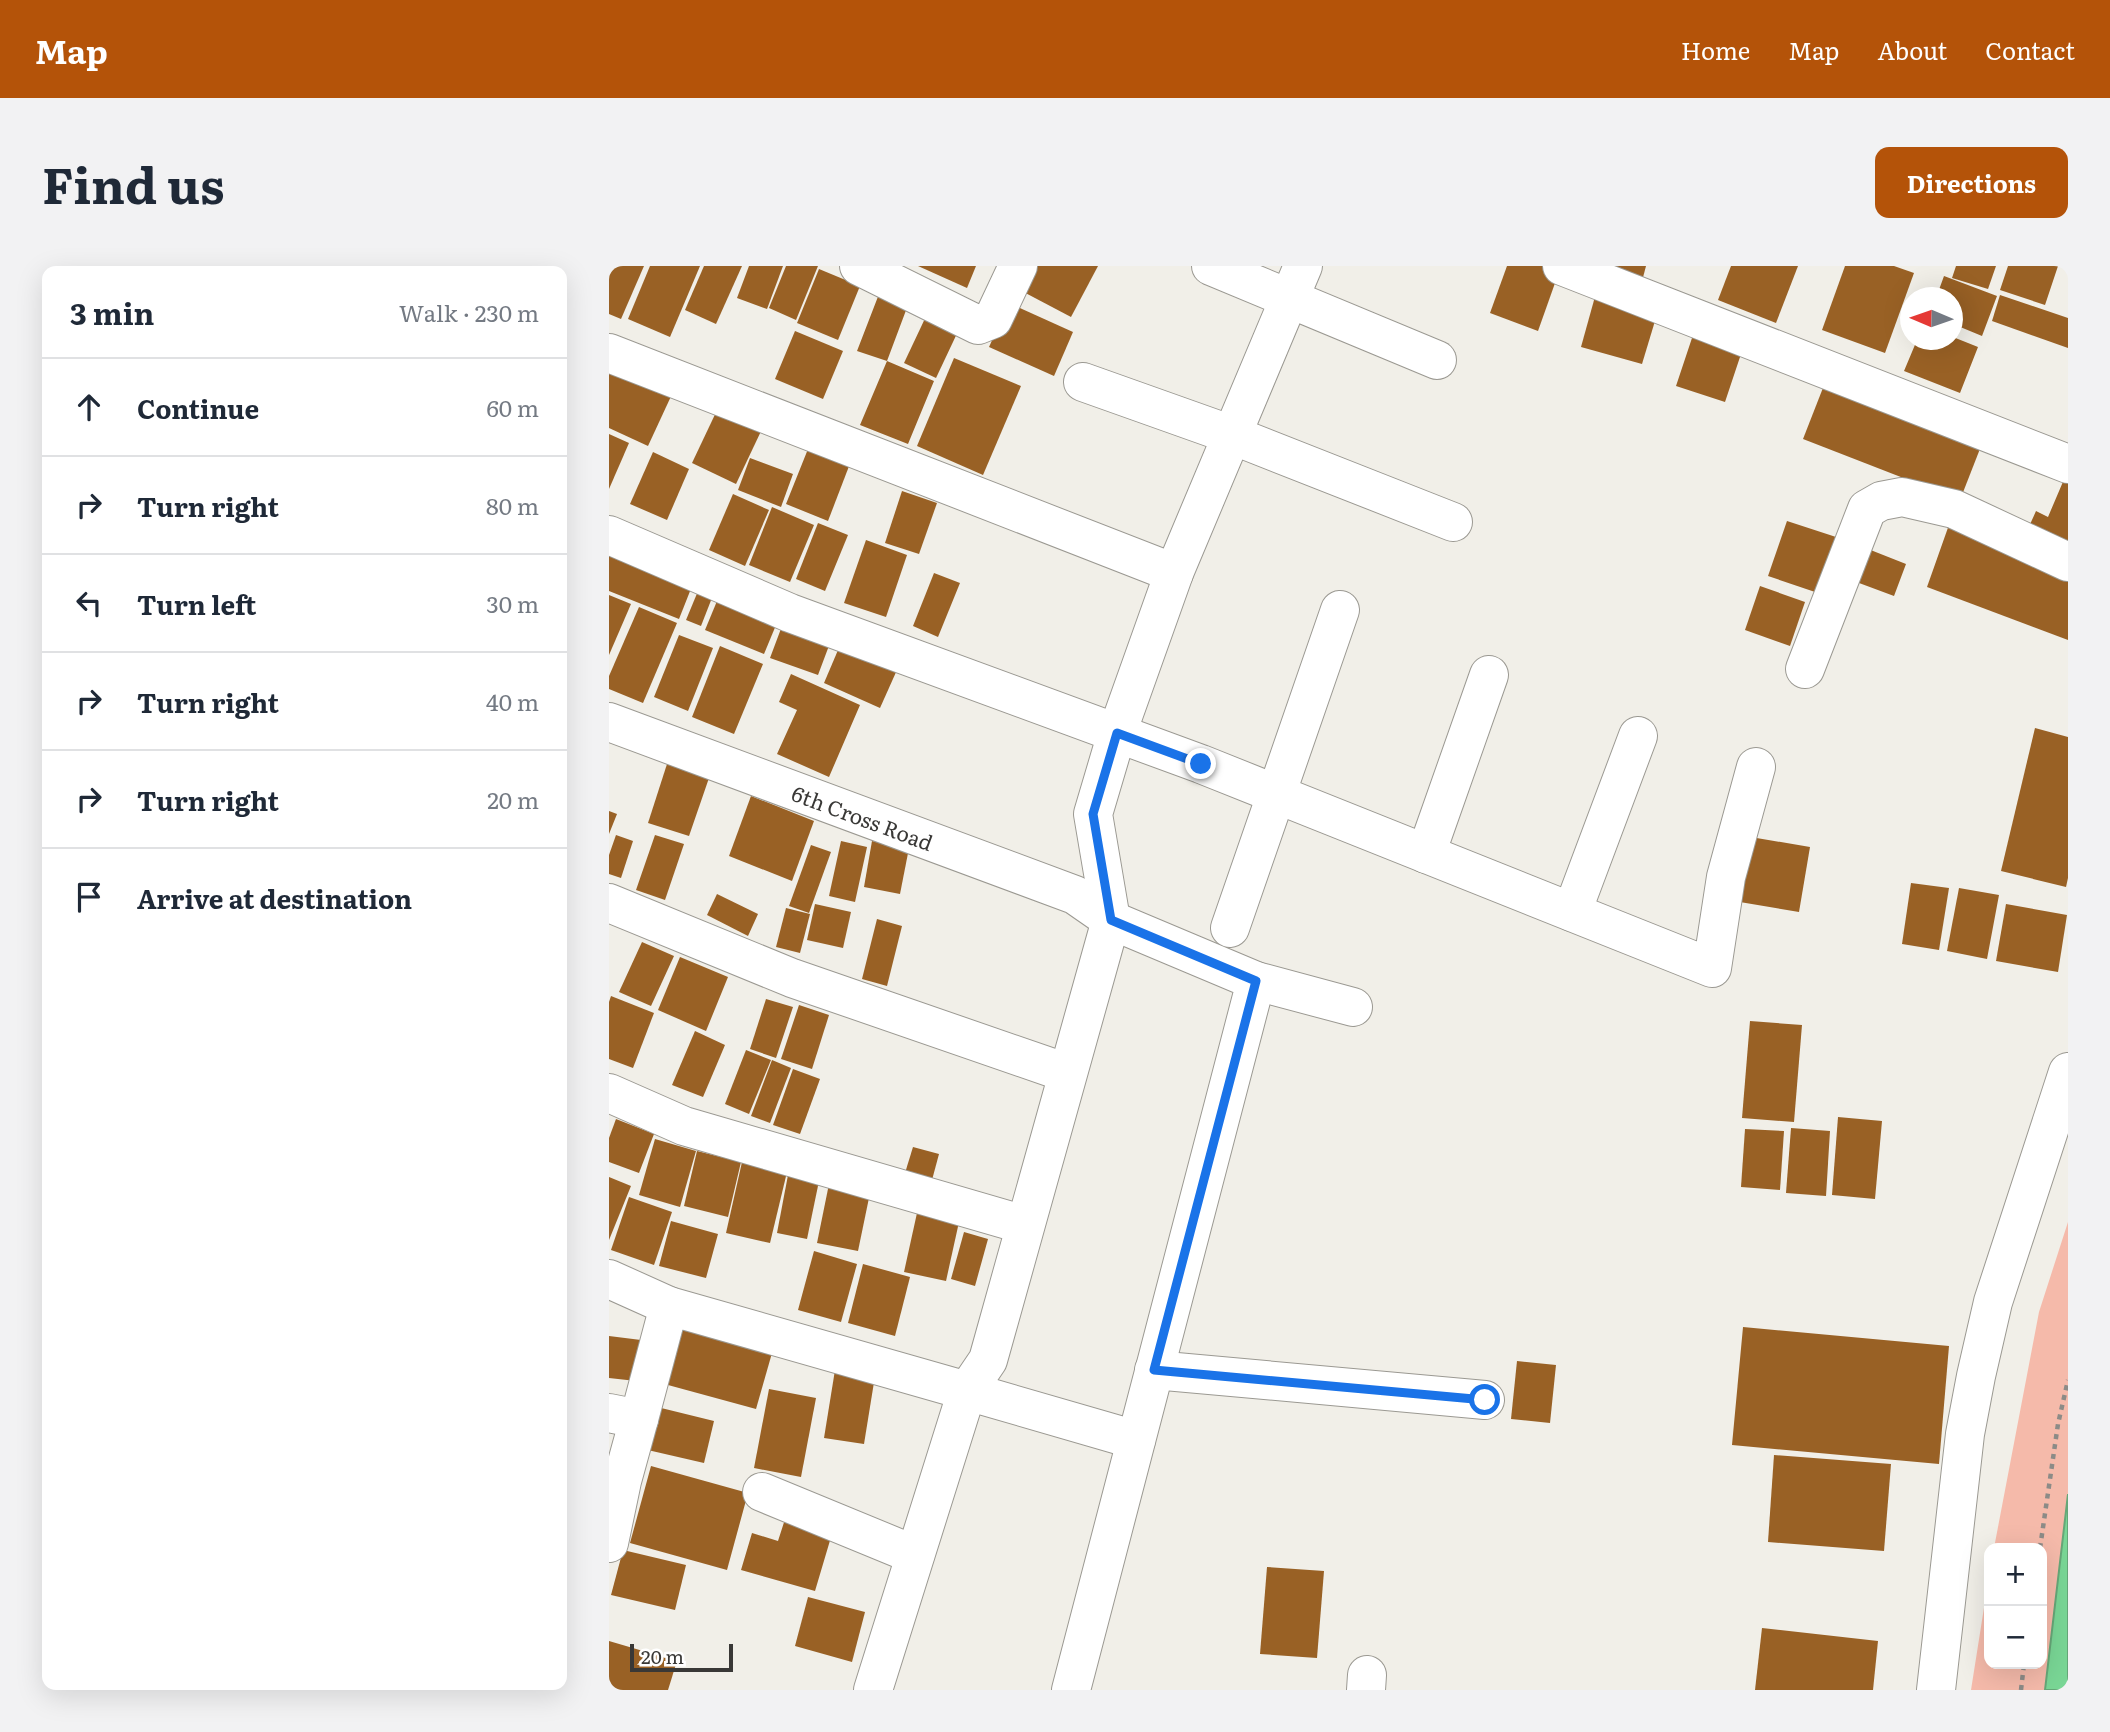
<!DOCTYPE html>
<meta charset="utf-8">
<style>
:root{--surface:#fff;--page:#f2f2f3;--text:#1f2937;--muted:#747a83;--line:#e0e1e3;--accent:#b45309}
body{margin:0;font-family:Literata,serif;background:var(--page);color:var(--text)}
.controls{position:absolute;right:21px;bottom:21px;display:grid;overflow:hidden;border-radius:14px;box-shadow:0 7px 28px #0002}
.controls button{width:63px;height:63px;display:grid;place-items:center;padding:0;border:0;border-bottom:2px solid var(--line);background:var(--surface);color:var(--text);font:35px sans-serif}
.compass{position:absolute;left:1291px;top:21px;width:63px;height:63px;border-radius:50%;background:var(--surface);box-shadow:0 7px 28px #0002;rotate:272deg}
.scale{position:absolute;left:21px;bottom:18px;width:103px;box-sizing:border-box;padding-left:7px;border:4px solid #393836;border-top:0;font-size:19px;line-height:24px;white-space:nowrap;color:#393836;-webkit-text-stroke:5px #fff;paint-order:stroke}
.stop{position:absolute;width:21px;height:21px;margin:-16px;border:5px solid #1a73e8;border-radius:50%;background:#fff}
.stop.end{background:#1a73e8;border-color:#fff;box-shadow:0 2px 7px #0008}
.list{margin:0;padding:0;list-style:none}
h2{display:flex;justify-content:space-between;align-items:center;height:91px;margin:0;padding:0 28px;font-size:30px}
h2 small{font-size:23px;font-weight:400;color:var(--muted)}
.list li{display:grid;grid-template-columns:46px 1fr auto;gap:21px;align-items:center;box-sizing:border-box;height:98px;padding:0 28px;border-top:2px solid var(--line)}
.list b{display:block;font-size:26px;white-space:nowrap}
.list em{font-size:23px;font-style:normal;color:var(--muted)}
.icon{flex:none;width:38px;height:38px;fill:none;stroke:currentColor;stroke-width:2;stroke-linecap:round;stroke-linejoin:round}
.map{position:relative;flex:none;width:1459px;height:1424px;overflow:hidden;border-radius:14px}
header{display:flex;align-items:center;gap:42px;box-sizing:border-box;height:98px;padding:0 35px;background:var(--accent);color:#fff}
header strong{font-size:33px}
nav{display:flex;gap:38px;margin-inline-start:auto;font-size:24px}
.intro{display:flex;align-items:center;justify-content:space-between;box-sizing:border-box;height:168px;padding:0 42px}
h1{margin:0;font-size:49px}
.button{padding:18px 32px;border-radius:14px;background:var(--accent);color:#fff;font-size:24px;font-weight:700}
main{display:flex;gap:42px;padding:0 42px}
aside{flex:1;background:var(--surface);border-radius:14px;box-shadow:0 7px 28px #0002}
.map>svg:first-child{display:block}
</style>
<header>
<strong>Map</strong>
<nav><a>Home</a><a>Map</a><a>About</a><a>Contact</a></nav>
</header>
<div class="intro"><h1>Find us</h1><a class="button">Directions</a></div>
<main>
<aside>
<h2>3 min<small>Walk · 230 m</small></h2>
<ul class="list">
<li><svg class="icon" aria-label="ahead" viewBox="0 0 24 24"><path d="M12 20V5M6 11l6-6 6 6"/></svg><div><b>Continue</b></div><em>60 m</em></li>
<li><svg class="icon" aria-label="right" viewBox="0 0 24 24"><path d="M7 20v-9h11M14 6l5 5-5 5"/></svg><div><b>Turn right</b></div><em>80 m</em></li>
<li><svg class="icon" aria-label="left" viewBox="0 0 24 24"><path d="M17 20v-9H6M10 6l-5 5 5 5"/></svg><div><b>Turn left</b></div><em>30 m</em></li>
<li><svg class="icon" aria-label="right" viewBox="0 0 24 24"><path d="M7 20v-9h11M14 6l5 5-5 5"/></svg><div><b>Turn right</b></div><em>40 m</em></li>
<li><svg class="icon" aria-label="right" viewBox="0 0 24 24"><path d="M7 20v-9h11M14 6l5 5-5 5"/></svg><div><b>Turn right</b></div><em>20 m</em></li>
<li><svg class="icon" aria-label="arrive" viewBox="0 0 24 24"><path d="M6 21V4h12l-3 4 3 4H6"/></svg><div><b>Arrive at destination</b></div></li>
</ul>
</aside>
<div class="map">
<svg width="1459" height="1424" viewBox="0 0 1459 1424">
<rect width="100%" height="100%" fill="#f1efe8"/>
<polygon fill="#f5baaa" points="1459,956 1459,1228 1436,1424 1362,1424 1380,1310 1380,1398 1433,1398 1433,1282 1385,1282 1430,1046"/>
<polygon fill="#79d695" stroke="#66a778" stroke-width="2" points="1459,1228 1459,1424 1436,1424"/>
<g fill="#996125">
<polygon points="0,0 35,0 12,53 0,48"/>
<polygon points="41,0 91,0 61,71 19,53"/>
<polygon points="95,0 133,0 107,58 76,44"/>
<polygon points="140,0 174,0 158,43 128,32"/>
<polygon points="177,0 209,0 187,54 160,42"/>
<polygon points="309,0 367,0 358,22"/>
<polygon points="416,0 489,0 462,51 405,21"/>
<polygon points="898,0 943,0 951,3 929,65 881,47"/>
<polygon points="1007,0 1037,0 1032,19 1004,11"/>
<polygon points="1122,0 1189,0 1167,57 1109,34"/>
<polygon points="1236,0 1285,0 1305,7 1276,87 1213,64"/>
<polygon points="1347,0 1387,0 1379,23 1343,12"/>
<polygon points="1399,0 1449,0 1436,39 1391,24"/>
<polygon points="210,3 251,20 229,74 188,57"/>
<polygon points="1335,10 1388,30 1373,70 1344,58 1344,32 1327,32"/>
<polygon points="987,27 1049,45 1033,98 972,81"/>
<polygon points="270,28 299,39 278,95 325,115 299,178 251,159 278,95 248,85"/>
<polygon points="1391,29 1459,52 1459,82 1383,55"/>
<polygon points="400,37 464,66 445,110 380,81"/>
<polygon points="320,44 352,59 327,112 295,97"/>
<polygon points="1086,63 1135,79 1116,136 1067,120"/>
<polygon points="186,65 234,85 214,133 166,113"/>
<polygon points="1344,71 1369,81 1351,127 1295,105 1308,74 1344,74"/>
<polygon points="345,92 412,120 374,209 308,180"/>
<polygon points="0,96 64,126 39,180 0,162"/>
<polygon points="1219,109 1376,170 1351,234 1194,173"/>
<polygon points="110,140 154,161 127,218 83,197"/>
<polygon points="0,168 20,177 0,223"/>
<polygon points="201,178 242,195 219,255 177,238"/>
<polygon points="44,186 80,203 58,254 21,238"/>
<polygon points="141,192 184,208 172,241 129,224"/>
<polygon points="1459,204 1459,283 1418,265 1427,245 1439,251"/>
<polygon points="293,225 328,237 310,288 276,277"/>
<polygon points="124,228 160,244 136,300 100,284"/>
<polygon points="163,241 205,259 181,316 140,299"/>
<polygon points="1178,255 1227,271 1209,327 1159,310"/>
<polygon points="1341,256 1459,303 1459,374 1318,321"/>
<polygon points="209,257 239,269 216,325 187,313"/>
<polygon points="257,274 298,289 277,351 235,337"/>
<polygon points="0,275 87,310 70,353 0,325"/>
<polygon points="1254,281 1297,298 1285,330 1242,314"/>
<polygon points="325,307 351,317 329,371 304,360"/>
<polygon points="94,313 108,319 92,360 77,354"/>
<polygon points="1151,320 1196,336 1181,380 1136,364"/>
<polygon points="113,323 172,347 155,388 96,364"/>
<polygon points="0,329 22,338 0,389"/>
<polygon points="30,341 68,357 34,437 0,423 0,410"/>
<polygon points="173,360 221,377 209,409 161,392"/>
<polygon points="70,369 104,382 79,445 45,431"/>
<polygon points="235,370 292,395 271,442 215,417"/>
<polygon points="111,380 154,398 125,468 83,451"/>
<polygon points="182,408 251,439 220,511 168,488 188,444 170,436"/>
<polygon points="1426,462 1459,471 1459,612 1457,621 1392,605"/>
<polygon points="58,498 100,512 80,570 39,557"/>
<polygon points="142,530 205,555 183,615 120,590"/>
<polygon points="0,545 8,548 0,568"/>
<polygon points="7,569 24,575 12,612 0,608 0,589"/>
<polygon points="46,569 75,578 56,634 27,624"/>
<polygon points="1130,569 1201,581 1190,646 1119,634"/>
<polygon points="232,575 258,581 246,636 220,630"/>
<polygon points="263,575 300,582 291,628 255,621"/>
<polygon points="202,579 222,586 200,647 180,640"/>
<polygon points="1302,617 1340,622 1330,684 1293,678"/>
<polygon points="1350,622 1390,629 1378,693 1338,685"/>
<polygon points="108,628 149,648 139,670 98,649"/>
<polygon points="206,638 242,646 234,682 198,674"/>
<polygon points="1397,638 1458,649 1449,706 1387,695"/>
<polygon points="177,642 201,648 191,687 167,681"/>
<polygon points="268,653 293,660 278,720 253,713"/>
<polygon points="33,676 65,690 42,740 10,726"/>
<polygon points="71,691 119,711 97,765 49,744"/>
<polygon points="2,730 45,747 24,802 0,793 0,736"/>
<polygon points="157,733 184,741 167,792 141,783"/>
<polygon points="190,739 220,749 203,803 172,793"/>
<polygon points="1141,755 1193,759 1185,856 1133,852"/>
<polygon points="86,765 116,779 94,831 63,819"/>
<polygon points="137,784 162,794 140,848 116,838"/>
<polygon points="163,794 182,802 161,857 142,850"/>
<polygon points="184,803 211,813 191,868 164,859"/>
<polygon points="1229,851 1273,855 1266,933 1223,929"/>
<polygon points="7,853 45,868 30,907 0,896 0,872"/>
<polygon points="1182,862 1221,865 1217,930 1177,927"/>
<polygon points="1136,863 1175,865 1171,924 1132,921"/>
<polygon points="46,873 87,885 71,941 30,929"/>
<polygon points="304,881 330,888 323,914 296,907"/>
<polygon points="88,885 132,896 119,951 75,940"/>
<polygon points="133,896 178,906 161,977 117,967"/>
<polygon points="179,909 210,915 198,973 168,967"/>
<polygon points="0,911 22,920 0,974"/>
<polygon points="220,918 261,927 249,985 208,977"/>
<polygon points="20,931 63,946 45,999 2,984"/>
<polygon points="308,947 350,956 337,1015 295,1006"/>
<polygon points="62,955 109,968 97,1012 50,1000"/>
<polygon points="355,966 379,973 366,1020 342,1013"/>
<polygon points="205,985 248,998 232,1056 189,1044"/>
<polygon points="254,998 301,1011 286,1070 239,1057"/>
<polygon points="76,1055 165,1080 147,1143 59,1119"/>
<polygon points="1134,1061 1340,1080 1330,1198 1123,1179"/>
<polygon points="0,1070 32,1074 27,1115 0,1112"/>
<polygon points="908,1095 947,1099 941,1157 902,1153"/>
<polygon points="226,1104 266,1110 255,1178 215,1172"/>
<polygon points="160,1123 207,1132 192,1211 145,1202"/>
<polygon points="40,1139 105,1155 95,1197 30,1182"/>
<polygon points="1165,1189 1282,1198 1275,1285 1159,1276"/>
<polygon points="42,1200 139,1227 118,1304 21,1277"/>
<polygon points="178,1247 225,1261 206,1325 132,1304 143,1267 169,1275"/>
<polygon points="14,1284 77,1299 66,1344 2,1329"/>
<polygon points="658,1301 715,1305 708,1392 651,1388"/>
<polygon points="199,1331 256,1346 243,1396 186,1380"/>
<polygon points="1153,1362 1269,1375 1264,1424 1146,1424"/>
<polygon points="0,1375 68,1395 59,1424 0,1424"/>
</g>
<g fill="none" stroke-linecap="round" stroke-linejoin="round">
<defs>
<g id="minor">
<polyline points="250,0 369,59 384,53 409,0"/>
<polyline points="602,0 828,94"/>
<polyline points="953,0 1459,198"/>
<polyline points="0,87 565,307"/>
<polyline points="474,116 623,169 844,256"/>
<polyline points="0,269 181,347 592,498 1103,702 1117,611 1147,501"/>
<polyline points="1196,403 1258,243 1272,235 1293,231 1345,243 1459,296"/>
<path id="s1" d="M0 456 466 629 502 654 647 715 462 1424"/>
<polyline points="817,588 880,409"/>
<polyline points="0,637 183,712 458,807"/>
<polyline points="963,646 1029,470"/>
<polyline points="621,662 731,344"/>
<polyline points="647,715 744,741"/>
<polyline points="0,827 75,860 416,959"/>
<polyline points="0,1013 60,1040"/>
<polyline points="545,1104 876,1134"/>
<polyline points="0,1147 30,1153 13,1215 0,1277"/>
<polyline points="30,1153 60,1040 358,1125 379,1094 502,654 484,548 508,467 565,307 694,0"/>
<polyline points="153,1226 306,1289"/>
<polyline points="264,1424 358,1125 527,1174"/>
<polyline points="757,1424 758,1409"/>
</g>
<polyline id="major" points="1327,1424 1356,1168 1367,1110 1384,1036 1459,806"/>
</defs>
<use href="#minor" stroke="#9b9992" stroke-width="40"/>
<use href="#major" stroke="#9b9992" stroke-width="40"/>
<g stroke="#8c8b87" stroke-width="4.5" stroke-dasharray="5 5" stroke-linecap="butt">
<polyline points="1431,1282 1449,1158 1459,1114"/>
<polyline points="1412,1424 1415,1398"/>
</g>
<use href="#minor" stroke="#fff" stroke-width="38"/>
<use href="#major" stroke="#fff" stroke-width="38"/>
</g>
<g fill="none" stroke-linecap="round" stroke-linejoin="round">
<polyline stroke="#1a73e8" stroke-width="9" points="592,498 508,467 484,548 502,654 647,715 545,1104 876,1134"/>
</g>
<g text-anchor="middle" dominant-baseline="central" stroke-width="7" stroke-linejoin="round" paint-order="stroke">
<g font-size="21" fill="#393836" stroke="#fff">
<text stroke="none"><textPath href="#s1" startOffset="271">6th Cross Road</textPath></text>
</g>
</g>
</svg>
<div class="controls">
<button>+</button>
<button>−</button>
</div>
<svg class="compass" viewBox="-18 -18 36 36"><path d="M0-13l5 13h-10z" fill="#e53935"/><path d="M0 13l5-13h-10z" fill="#747a83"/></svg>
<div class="scale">20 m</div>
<div class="stop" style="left:876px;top:1134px"></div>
<div class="stop end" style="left:592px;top:498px"></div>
</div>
</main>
